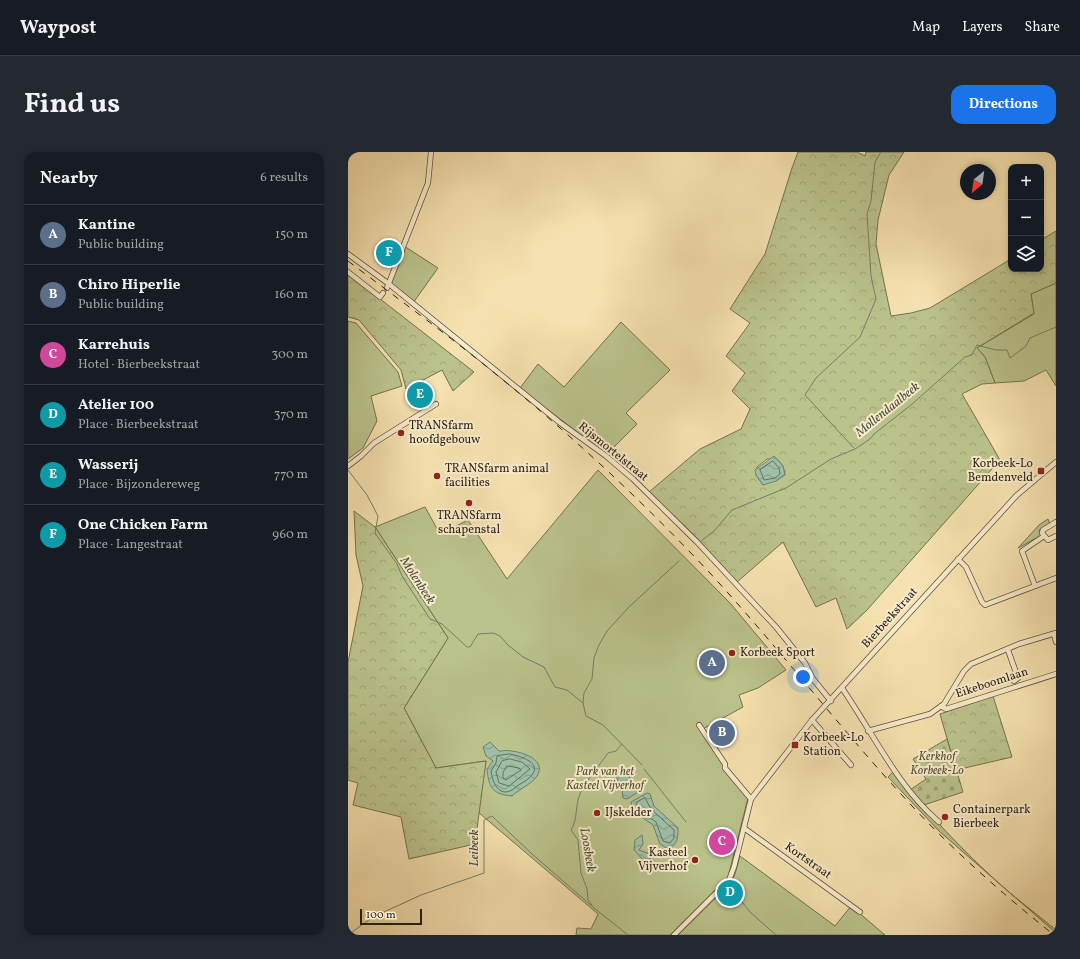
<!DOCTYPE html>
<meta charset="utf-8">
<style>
:root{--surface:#171b24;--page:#242831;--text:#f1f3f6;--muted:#9ea1a6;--line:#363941;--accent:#1a73e8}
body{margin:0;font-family:Vollkorn,serif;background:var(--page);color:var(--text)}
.controls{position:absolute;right:12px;top:12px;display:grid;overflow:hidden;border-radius:8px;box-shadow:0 2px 6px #0003}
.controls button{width:36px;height:36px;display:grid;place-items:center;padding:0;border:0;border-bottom:1px solid var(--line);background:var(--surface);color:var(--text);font:20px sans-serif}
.compass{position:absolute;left:612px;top:12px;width:36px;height:36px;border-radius:50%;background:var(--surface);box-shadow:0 2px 6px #0003;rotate:209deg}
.scale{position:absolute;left:12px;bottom:10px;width:62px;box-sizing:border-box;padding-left:4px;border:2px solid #2c2216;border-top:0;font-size:11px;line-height:14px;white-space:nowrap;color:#2c2216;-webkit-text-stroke:3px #f9eccc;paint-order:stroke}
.you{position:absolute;left:455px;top:525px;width:14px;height:14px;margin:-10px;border:3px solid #fff;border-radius:50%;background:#1a73e8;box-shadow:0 0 0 6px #1a73e833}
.badge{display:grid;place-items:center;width:26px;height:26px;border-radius:50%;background:var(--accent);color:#fff;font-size:13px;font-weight:700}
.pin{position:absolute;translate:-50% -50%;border:2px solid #fff;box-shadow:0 1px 4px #0006}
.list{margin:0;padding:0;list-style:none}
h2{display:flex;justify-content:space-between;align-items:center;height:52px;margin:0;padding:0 16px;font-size:17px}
h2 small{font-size:13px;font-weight:400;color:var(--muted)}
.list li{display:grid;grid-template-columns:26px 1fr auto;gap:12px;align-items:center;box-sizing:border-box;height:60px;padding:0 16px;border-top:1px solid var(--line)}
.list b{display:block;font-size:15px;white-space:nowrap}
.list p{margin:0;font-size:13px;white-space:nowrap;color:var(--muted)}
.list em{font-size:13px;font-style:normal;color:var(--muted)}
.icon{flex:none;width:22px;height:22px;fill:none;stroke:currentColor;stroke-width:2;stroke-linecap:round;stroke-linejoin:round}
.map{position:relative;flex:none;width:708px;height:783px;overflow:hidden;border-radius:12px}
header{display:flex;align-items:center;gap:24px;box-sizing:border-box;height:56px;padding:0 20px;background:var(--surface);border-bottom:1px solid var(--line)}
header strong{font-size:19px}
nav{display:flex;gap:22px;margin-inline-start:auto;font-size:14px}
.intro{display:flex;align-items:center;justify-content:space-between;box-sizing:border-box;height:96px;padding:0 24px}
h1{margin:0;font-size:28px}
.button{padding:10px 18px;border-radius:12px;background:var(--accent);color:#fff;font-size:14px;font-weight:700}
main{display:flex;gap:24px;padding:0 24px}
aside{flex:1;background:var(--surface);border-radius:12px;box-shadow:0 2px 6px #0003}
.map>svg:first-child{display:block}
</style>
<header>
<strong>Waypost</strong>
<nav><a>Map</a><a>Layers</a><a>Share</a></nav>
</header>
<div class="intro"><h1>Find us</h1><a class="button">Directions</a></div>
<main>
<aside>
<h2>Nearby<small>6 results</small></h2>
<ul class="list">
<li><span class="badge" style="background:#5c6f8a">A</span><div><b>Kantine</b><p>Public building</p></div><em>150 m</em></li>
<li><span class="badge" style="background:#5c6f8a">B</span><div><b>Chiro Hiperlie</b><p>Public building</p></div><em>160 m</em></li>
<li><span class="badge" style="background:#d1479c">C</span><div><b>Karrehuis</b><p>Hotel · Bierbeekstraat</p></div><em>300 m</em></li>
<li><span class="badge" style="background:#0f9aa8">D</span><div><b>Atelier 100</b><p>Place · Bierbeekstraat</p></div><em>370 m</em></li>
<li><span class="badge" style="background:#0f9aa8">E</span><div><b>Wasserij</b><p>Place · Bijzondereweg</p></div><em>770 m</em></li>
<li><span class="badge" style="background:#0f9aa8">F</span><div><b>One Chicken Farm</b><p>Place · Langestraat</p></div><em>960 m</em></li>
</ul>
</aside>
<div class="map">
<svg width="708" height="783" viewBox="0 0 708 783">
<defs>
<pattern id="forest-crowns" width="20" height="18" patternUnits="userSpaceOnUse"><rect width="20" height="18" fill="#bbc38c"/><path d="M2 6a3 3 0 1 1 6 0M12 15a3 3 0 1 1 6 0" fill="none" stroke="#a1a778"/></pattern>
<pattern id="cemetery-stones" width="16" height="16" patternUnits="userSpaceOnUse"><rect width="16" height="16" fill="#bbc38c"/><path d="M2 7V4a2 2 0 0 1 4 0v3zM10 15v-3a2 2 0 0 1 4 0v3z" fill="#a1a778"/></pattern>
<pattern id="water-waves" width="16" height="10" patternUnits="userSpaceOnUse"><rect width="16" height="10" fill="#9ebfa6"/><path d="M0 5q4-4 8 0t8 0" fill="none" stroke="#819b86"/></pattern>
</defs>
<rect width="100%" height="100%" fill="#f6e2b0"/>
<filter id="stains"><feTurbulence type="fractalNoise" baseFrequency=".005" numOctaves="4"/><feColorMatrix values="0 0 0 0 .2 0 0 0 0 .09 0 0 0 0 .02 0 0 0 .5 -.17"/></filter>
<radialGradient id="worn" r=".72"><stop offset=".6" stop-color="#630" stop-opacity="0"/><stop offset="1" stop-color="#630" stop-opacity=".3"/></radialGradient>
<g fill="#bbc38c" stroke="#747251">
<polygon points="56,94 90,116 65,151 43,132"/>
<polygon points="708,131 708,234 698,218 676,229 647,231 637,205 629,196 686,162 683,142"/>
<polygon points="0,169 8,171 50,220 54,234 23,244 29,269 15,296 0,307"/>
<polygon points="273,170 322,218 278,261 289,272 260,301 256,301 172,236 190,212 216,235"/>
<polygon points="250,318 382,451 438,518 410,536 391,543 395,555 353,578 400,646 380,725 322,783 228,783 229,776 243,777 250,762 130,660 138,609 88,616 56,556 100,486 27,375 77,355 92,382 120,368 159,427"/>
<polygon points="700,367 702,372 691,378 694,383 670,396 691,373"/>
<path d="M546 619C579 661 615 699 655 735 670 748 691 764 708 778V781L591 679 540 625Z"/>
<polygon points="392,704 487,774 503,754 537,783 330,783 383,731 387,722"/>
</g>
<g fill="url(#forest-crowns)" stroke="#747251" fill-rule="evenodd">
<path d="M450 0H509L517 4 518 0H556L541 23 530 68 528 92 543 164 563 161 582 156 663 107V117H693V88L708 79V131L683 142 686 161 629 196 637 205 647 231 634 232 614 242 652 308 519 458 499 477 488 446 468 455 435 390 389 430 301 340 352 297 393 277 402 257 384 239 397 221 378 204 402 171 382 157 417 102 444 16ZM419 307H429L435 314 437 323 415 333 408 323 409 315Z"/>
<polygon points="0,122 126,220 105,239 94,218 58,237 53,218 11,168 0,165"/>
<polygon points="6,359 27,375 100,486 56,556 88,616 138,609 127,692 61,707 53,665 5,653 10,631 0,628 0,510 15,434 8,403"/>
<polygon points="645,544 664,605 608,618 592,562"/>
</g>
<polygon fill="url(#cemetery-stones)" stroke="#747251" points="599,587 615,640 576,653 562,638 578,627 565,607"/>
<g fill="url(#water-waves)" stroke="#70806c">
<polygon points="426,304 435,314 437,323 428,329 415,333 408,323 407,318"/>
<path d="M142 590 151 599C155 599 159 598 163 599 175 600 199 608 189 624 184 632 171 637 164 644 144 642 141 636 139 617L145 609 138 604 135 595Z"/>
<path d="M271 620H275C283 624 285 630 285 638H289L294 635 295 637 279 647 275 646 274 637 269 634V622Z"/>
<path d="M299 641 302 642 306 654 330 676C330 686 330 692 320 697L312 692 305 673 285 659 283 650Z"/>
<polygon points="294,683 295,692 291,698 302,702 303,709 311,714 309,719 307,719 307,716 297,710 286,698 287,688"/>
</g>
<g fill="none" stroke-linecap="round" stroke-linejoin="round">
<g stroke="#65705e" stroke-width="1">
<polygon points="425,309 431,316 432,322 427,326 416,328 412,318"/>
<path d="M162 602C182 606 199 616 174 631 170 633 167 636 164 638 150 646 144 628 143 619L148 611 149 604Z"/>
<polygon points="162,607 174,610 182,617 161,634 151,631 148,620 154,609"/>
<polygon points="159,614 171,616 173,618 158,628 155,626 155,621"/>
<polygon points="297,646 303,657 326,678 326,686 322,691 315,689 308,670 289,656 288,651"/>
</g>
<g stroke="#70806c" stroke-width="1">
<polyline points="506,296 457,243 468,226 512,185 528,147 523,124 519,62 523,49 527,10 533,0"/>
<polyline points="0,318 19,343 30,364 27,381 49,412 54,424 82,467 94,472 119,495 122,495 130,482 145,481 152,484 160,493 175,505 196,515 207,535 219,538 235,551 238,564 255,573 294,613"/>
<polyline points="353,389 366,379 384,358 438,336 483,307 507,297 522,287 526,282 563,253 617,205 624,203 629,193 648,198 659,198 662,206 678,194 682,186 708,175"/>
<polyline points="235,551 236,541 244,527 246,506 251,493 259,479 281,455 331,409"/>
<polyline points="296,617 338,670"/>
<polyline points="380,735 387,741 402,760 428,783"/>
<path d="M244 753 240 748 239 737 233 721 230 688 223 678C230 667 227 653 232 642 239 627 251 614 260 601L268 599 274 592"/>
<polyline points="246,756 280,783"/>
<polyline points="0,783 25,765 73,743 136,721 136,668 144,664 184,702 246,756"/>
</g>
<defs>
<g id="minor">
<polyline points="0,102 41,132 211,270 258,304 285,327 349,390 428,475 457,511 465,527 483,549"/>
<polyline points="0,120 32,145 35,141"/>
<polyline points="39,136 80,31 83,0"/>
<polyline points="0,314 13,304 26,291 88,252"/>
<polyline points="708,370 695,378 694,381 700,388 708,384"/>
<polyline points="610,407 618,415 634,450 637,453 708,426"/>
<polyline points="687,434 674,399 696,384"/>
<polyline points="706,482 708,490"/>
<polyline points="660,498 670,526 666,529"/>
<path d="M494 536C525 581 549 634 591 670"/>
<polyline points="593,554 598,557 708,522"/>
<polyline points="464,568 503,613"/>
<polyline points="351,573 377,612 377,616 403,647"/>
<polyline points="520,579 582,562 596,552 616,519 623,512 671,492 708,481"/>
<polyline points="396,676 512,760"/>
<polyline points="326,783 381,728 386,715 403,647 464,568 669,343 708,310"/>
</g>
</defs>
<use href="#minor" stroke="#5e523c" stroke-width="6"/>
<use href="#minor" stroke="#f9eccc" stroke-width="4.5"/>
<path stroke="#2c2216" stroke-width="1" stroke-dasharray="7 7" stroke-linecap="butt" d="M0 109C53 149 108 189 160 232 231 290 298 353 361 420 431 496 494 579 564 654 608 701 656 743 706 783"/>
</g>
<g fill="#8f2418" stroke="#f9eccc" stroke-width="1.5">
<circle cx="53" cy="281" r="4"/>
<rect x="689" y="315" width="8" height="8" rx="2"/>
<circle cx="89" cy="324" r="4"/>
<circle cx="121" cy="351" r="4"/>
<circle cx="384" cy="501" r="4"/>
<rect x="443" y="589" width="8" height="8" rx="2"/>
<circle cx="249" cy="661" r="4"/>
<circle cx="597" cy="665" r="4"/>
<circle cx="347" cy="708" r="4"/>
</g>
<g text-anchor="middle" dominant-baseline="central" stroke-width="4" stroke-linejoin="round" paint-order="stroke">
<g font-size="12" fill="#2c2216" stroke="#f9eccc" text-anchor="start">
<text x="61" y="274">TRANSfarm<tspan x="61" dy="14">hoofdgebouw</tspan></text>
<text x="685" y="312" text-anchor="end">Korbeek-Lo<tspan x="685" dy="14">Bemdenveld</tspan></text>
<text x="97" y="317">TRANSfarm animal<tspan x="97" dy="14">facilities</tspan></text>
<text x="121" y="364" text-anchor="middle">TRANSfarm<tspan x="121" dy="14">schapenstal</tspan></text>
<text x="392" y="501">Korbeek Sport</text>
<text x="455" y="586">Korbeek-Lo<tspan x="455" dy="14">Station</tspan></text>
<text x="605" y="658">Containerpark<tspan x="605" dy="14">Bierbeek</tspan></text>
<text x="257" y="661">IJskelder</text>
<text x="339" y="701" text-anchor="end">Kasteel<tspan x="339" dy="14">Vijverhof</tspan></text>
</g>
<g font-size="12" fill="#2c2216" stroke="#f9eccc">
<text transform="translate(265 300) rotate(39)">Rijsmortelstraat</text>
<text transform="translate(542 466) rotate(-48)">Bierbeekstraat</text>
<text transform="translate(644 531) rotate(-18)">Eikeboomlaan</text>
<text transform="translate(460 709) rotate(35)">Kortstraat</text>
</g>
<g font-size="12" font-style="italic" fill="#575239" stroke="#f9eccc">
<text x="589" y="605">Kerkhof<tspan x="589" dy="14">Korbeek-Lo</tspan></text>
<text x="257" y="620">Park van het<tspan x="257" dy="14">Kasteel Vijverhof</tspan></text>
</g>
<g font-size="13" font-style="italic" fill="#4e5141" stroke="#f9eccc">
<text transform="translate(540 258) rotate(-39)">Mollendaalbeek</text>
<text transform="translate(69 429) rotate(57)">Molenbeek</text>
<text transform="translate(127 696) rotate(-90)">Leibeek</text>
<text transform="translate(239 698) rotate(80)">Loosbeek</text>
</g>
</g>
<rect width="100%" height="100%" filter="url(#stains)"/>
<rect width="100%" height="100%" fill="url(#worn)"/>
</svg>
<div class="controls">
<button>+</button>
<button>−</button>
<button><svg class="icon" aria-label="layers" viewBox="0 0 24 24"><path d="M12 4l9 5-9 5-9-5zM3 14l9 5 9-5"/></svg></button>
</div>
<svg class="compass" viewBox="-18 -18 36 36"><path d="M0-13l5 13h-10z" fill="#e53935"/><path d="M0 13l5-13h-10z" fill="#9ea1a6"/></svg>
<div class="scale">100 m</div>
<div class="you"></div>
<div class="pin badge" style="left:364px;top:511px;background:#5c6f8a">A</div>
<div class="pin badge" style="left:374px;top:581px;background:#5c6f8a">B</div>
<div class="pin badge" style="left:374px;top:690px;background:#d1479c">C</div>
<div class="pin badge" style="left:382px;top:741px;background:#0f9aa8">D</div>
<div class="pin badge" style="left:72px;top:243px;background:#0f9aa8">E</div>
<div class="pin badge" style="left:41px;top:101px;background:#0f9aa8">F</div>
</div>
</main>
